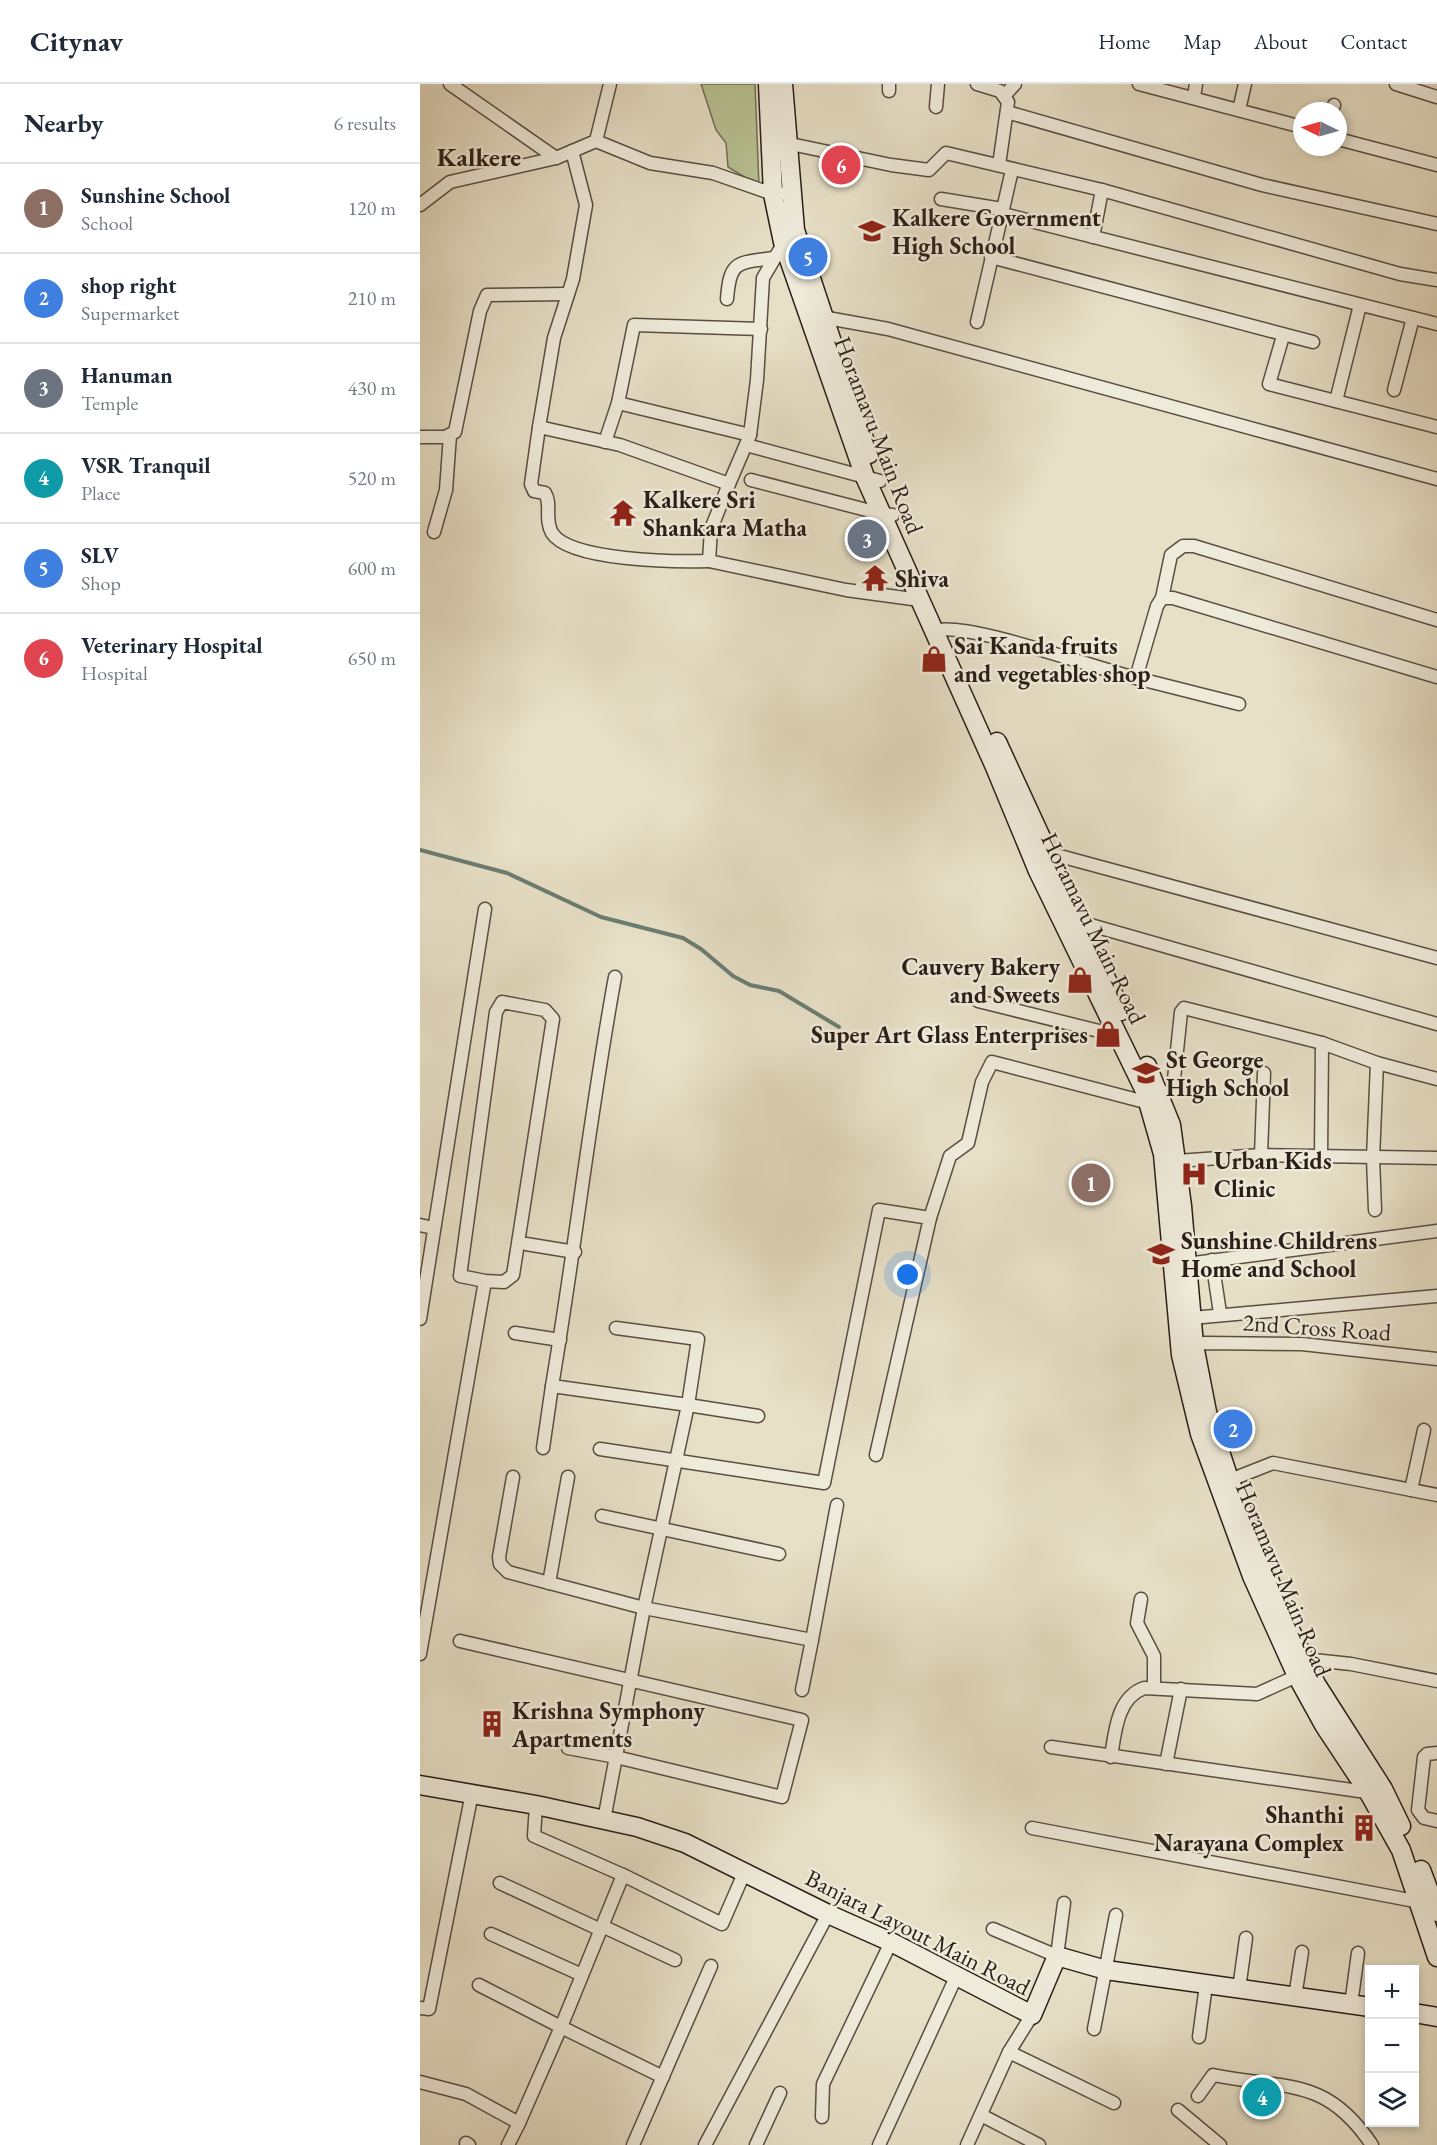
<!DOCTYPE html>
<meta charset="utf-8">
<style>
:root{--surface:#fff;--page:#f2f2f3;--text:#1f2937;--muted:#747a83;--line:#e0e1e3;--accent:#ea580c}
body{margin:0;font-family:"EB Garamond",serif;background:var(--page);color:var(--text)}
.controls{position:absolute;right:18px;bottom:18px;display:grid;overflow:hidden;border-radius:0px;box-shadow:0 3px 9px #0003}
.controls button{width:54px;height:54px;display:grid;place-items:center;padding:0;border:0;border-bottom:2px solid var(--line);background:var(--surface);color:var(--text);font:30px sans-serif}
.compass{position:absolute;left:873px;top:18px;width:54px;height:54px;border-radius:50%;background:var(--surface);box-shadow:0 3px 9px #0003;rotate:275deg}
.you{position:absolute;left:488px;top:1191px;width:21px;height:21px;margin:-15px;border:4px solid #fff;border-radius:50%;background:#1a73e8;box-shadow:0 0 0 9px #1a73e833}
.badge{display:grid;place-items:center;width:39px;height:39px;border-radius:50%;background:var(--accent);color:#fff;font-size:20px;font-weight:700}
.pin{position:absolute;translate:-50% -50%;border:3px solid #fff;box-shadow:0 2px 6px #0006}
.list{margin:0;padding:0;list-style:none}
h2{display:flex;justify-content:space-between;align-items:center;height:78px;margin:0;padding:0 24px;font-size:26px}
h2 small{font-size:20px;font-weight:400;color:var(--muted)}
.list li{display:grid;grid-template-columns:39px 1fr auto;gap:18px;align-items:center;box-sizing:border-box;height:90px;padding:0 24px;border-top:2px solid var(--line)}
.list b{display:block;font-size:22px;white-space:nowrap}
.list p{margin:0;font-size:20px;white-space:nowrap;color:var(--muted)}
.list em{font-size:20px;font-style:normal;color:var(--muted)}
.icon{flex:none;width:33px;height:33px;fill:none;stroke:currentColor;stroke-width:2;stroke-linecap:round;stroke-linejoin:round}
.map{position:relative;flex:none;width:1017px;height:2061px;overflow:hidden}
header{display:flex;align-items:center;gap:36px;box-sizing:border-box;height:84px;padding:0 30px;background:var(--surface);border-bottom:2px solid var(--line)}
header strong{font-size:28px}
nav{display:flex;gap:33px;margin-inline-start:auto;font-size:21px}
main{display:flex}
aside{flex:1;background:var(--surface)}
.map>svg:first-child{display:block}
</style>
<header>
<strong>Citynav</strong>
<nav><a>Home</a><a>Map</a><a>About</a><a>Contact</a></nav>
</header>
<main>
<aside>
<h2>Nearby<small>6 results</small></h2>
<ul class="list">
<li><span class="badge" style="background:#8d6e63">1</span><div><b>Sunshine School</b><p>School</p></div><em>120 m</em></li>
<li><span class="badge" style="background:#3f7fe0">2</span><div><b>shop right</b><p>Supermarket</p></div><em>210 m</em></li>
<li><span class="badge" style="background:#6b7280">3</span><div><b>Hanuman</b><p>Temple</p></div><em>430 m</em></li>
<li><span class="badge" style="background:#0f9aa8">4</span><div><b>VSR Tranquil</b><p>Place</p></div><em>520 m</em></li>
<li><span class="badge" style="background:#3f7fe0">5</span><div><b>SLV</b><p>Shop</p></div><em>600 m</em></li>
<li><span class="badge" style="background:#e0444e">6</span><div><b>Veterinary Hospital</b><p>Hospital</p></div><em>650 m</em></li>
</ul>
</aside>
<div class="map">
<svg width="1017" height="2061" viewBox="0 0 1017 2061">
<rect width="100%" height="100%" fill="#e7e0c7"/>
<filter id="stains"><feTurbulence type="fractalNoise" baseFrequency=".00333" numOctaves="4"/><feColorMatrix values="0 0 0 0 .2 0 0 0 0 .09 0 0 0 0 .02 0 0 0 .5 -.17"/></filter>
<radialGradient id="worn" r=".72"><stop offset=".6" stop-color="#630" stop-opacity="0"/><stop offset="1" stop-color="#630" stop-opacity=".3"/></radialGradient>
<polygon fill="#b8c193" stroke="#717055" stroke-width="1.5" points="281,0 335,0 339,102 308,83 306,59 296,46"/>
<g fill="none" stroke-linecap="round" stroke-linejoin="round">
<polyline stroke="#6b7d73" stroke-width="4" points="0,766 87,789 181,833 263,854 281,865 313,892 330,901 359,907 419,943"/>
<defs>
<g id="street">
<polyline points="30,0 136,74"/>
<polyline points="557,0 580,7 588,18 579,81"/>
<polyline points="719,0 882,43"/>
<polyline points="976,0 1017,13"/>
<polyline points="469,7 469,0"/>
<polyline points="585,11 595,0"/>
<polyline points="774,13 776,0"/>
<polyline points="516,23 518,0"/>
<polyline points="819,26 825,0"/>
<polyline points="912,27 914,21"/>
<polyline points="587,28 842,101 1017,140"/>
<polyline points="918,55 1017,81"/>
<polyline points="176,57 230,79 293,89 353,110 371,109"/>
<polyline points="361,58 471,81 509,86 526,69 682,106 980,190 1017,196"/>
<polyline points="152,67 166,121 153,195 134,254 119,343 200,361 309,400 330,351 337,296 343,194 366,155"/>
<polyline points="521,115 582,125"/>
<polyline points="0,121 30,98 136,74 176,57 190,0"/>
<polyline points="583,130 1017,240"/>
<polyline points="673,153 682,106"/>
<polyline points="571,173 893,258"/>
<path d="M307 215C310 176 317 179 354 174"/>
<polyline points="402,233 468,245 1017,395"/>
<polyline points="557,238 592,86"/>
<polyline points="863,252 849,300 1017,343"/>
<polyline points="974,306 993,234"/>
<polyline points="916,317 940,221"/>
<polyline points="198,319 330,351"/>
<path d="M119 343 111 400 114 407 125 409C132 420 124 435 132 449 150 477 256 478 289 477"/>
<polyline points="0,353 25,353 35,348 60,227 67,211 148,210"/>
<polyline points="185,358 198,319 214,241 341,245"/>
<polyline points="326,361 460,397"/>
<polyline points="331,396 462,430 473,431"/>
<polyline points="309,400 291,445 289,477 426,506 500,516"/>
<polyline points="14,448 26,406 30,351"/>
<polyline points="742,514 751,471 763,462 774,462 1017,536"/>
<path d="M514 547C544 536 677 585 716 594L737 522 742 514H753L1017 593"/>
<polyline points="716,594 819,620"/>
<polyline points="625,768 1017,874"/>
<polyline points="660,838 1017,940"/>
<polyline points="558,917 699,952"/>
<polyline points="841,1071 844,989"/>
<polyline points="901,1073 902,959"/>
<polyline points="757,1077 841,1071 1017,1074"/>
<polyline points="955,1126 953,1074 957,979"/>
<polyline points="510,1134 530,1072 548,1059 562,998 572,978 729,1019 753,1005 761,928 764,924 902,959 957,979 1017,995"/>
<polyline points="0,1141 14,1144"/>
<polyline points="106,1160 155,1168"/>
<polyline points="792,1176 800,1229"/>
<polyline points="759,1181 1017,1147"/>
<polyline points="772,1234 1017,1212"/>
<polyline points="0,1235 65,825"/>
<polyline points="196,1244 278,1255 268,1321 338,1332"/>
<polyline points="95,1249 140,1256"/>
<polyline points="774,1261 785,1259 882,1260 1017,1275"/>
<polyline points="123,1364 132,1302"/>
<polyline points="180,1365 404,1399 459,1126 510,1134 456,1371"/>
<polyline points="93,1393 79,1473 80,1480 88,1488 224,1524 392,1556 417,1421"/>
<polyline points="805,1398 853,1379 1017,1411"/>
<polyline points="991,1406 1004,1346"/>
<polyline points="182,1432 359,1470"/>
<polyline points="129,1499 148,1393"/>
<polyline points="721,1515 717,1539 734,1572 734,1603"/>
<polyline points="40,1557 382,1636 362,1713 196,1673 148,1664"/>
<polyline points="0,1570 65,1197 40,1192 76,928 82,918 125,926 133,935 93,1191 84,1198 65,1197"/>
<polyline points="382,1606 392,1556"/>
<polyline points="631,1663 953,1709"/>
<polyline points="1017,1669 1007,1670 1004,1673 998,1726 1004,1734 1017,1737"/>
<path d="M691 1673C695 1648 697 1614 724 1604L837 1610 877 1592 884 1575 931 1580 1017 1597"/>
<polyline points="746,1680 761,1605"/>
<polyline points="116,1721 114,1752 203,1791 302,1840 325,1787"/>
<path d="M184 1736 224 1524 268 1321 132 1302C155 1166 170 1029 195 893"/>
<polyline points="612,1744 1000,1818"/>
<polyline points="203,1791 141,1943 243,1993"/>
<polyline points="80,1799 181,1846"/>
<polyline points="182,1842 255,1876"/>
<polyline points="573,1845 637,1872 644,1819"/>
<polyline points="71,1850 162,1891"/>
<polyline points="819,1905 826,1854"/>
<polyline points="875,1913 882,1868"/>
<polyline points="931,1921 938,1869"/>
<polyline points="0,1924 9,1925 52,1709"/>
<polyline points="674,1945 696,1831"/>
<polyline points="779,1953 786,1901"/>
<polyline points="589,1968 694,2019"/>
<polyline points="0,1998 46,2010 99,2039 141,1943 59,1901"/>
<path d="M778 2012 793 1991C865 2006 905 1991 952 2061"/>
<polyline points="758,2026 800,2061"/>
<polyline points="561,2031 619,2061"/>
<polyline points="402,2033 403,2000 471,1858"/>
<polyline points="46,2059 49,2061"/>
<polyline points="88,2061 99,2039"/>
<polyline points="213,2061 291,1882"/>
<polyline points="285,2061 408,1830"/>
<polyline points="336,2061 360,2009"/>
<polyline points="459,2061 536,1893"/>
<polyline points="547,2061 589,1968 612,1931"/>
</g>
<g id="secondary">
<polyline points="348,0 353,110 363,158 445,393 575,683 618,787 725,1007 743,1070 761,1271 780,1350 832,1492 877,1592 904,1641 949,1709 981,1766 1017,1873"/>
<polyline points="363,0 375,146 449,370"/>
<polyline points="577,658 701,927"/>
<polyline points="727,982 751,1041 762,1122 774,1261 787,1328 809,1395 864,1533 896,1600 963,1705 981,1742"/>
<polyline points="0,1701 116,1721 217,1743 265,1759 408,1830 471,1858 612,1931 637,1872 686,1886 950,1923"/>
<polyline points="1001,1786 1017,1828"/>
<polyline points="994,1929 1017,1933"/>
</g>
</defs>
<use href="#street" stroke="#594e43" stroke-width="15"/>
<use href="#secondary" stroke="#2a1e17" stroke-width="21"/>
<use href="#street" stroke="#efebdb" stroke-width="12"/>
<use href="#secondary" stroke="#efebdb" stroke-width="18"/>
</g>
<defs>
<symbol id="school-bare" viewBox="-9 -9 18 18"><path d="M0-5L7-2L0 1L-7-2ZM-4 1L0 2.5L4 1V4Q0 6-4 4Z" fill="#8f2418" stroke="#efebdb" stroke-width="2.5" paint-order="stroke"/></symbol>
<symbol id="temple-bare" viewBox="-9 -9 18 18"><path d="M0-6L5-2H3V0L6.5 2.5H4V6H1.5V3h-3V6H-4V2.5H-6.5L-3 0V-2H-5Z" fill="#8f2418" stroke="#efebdb" stroke-width="2.5" paint-order="stroke"/></symbol>
<symbol id="shop-bare" viewBox="-9 -9 18 18"><path d="M-5-2.5h2.3a2.7 3.5 0 0 1 5.4 0H5L5.5 6h-11ZM-1.5-2.5h3a1.5 2.3 0 0 0-3 0Z" fill="#8f2418" stroke="#efebdb" stroke-width="2.5" paint-order="stroke"/></symbol>
<symbol id="hospital-bare" viewBox="-9 -9 18 18"><path d="M-5-5h3v3.5h4V-5h3V5h-3V1.5h-4V5h-3Z" fill="#8f2418" stroke="#efebdb" stroke-width="2.5" paint-order="stroke"/></symbol>
<symbol id="building-bare" viewBox="-9 -9 18 18"><path d="M-4-6H4V6H1V3H-1V6H-4ZM-2.5-4.3h1.7v1.8h-1.7ZM.8-4.3h1.7v1.8H.8ZM-2.5-1h1.7V.8h-1.7ZM.8-1h1.7V.8H.8Z" fill="#8f2418" stroke="#efebdb" stroke-width="2.5" paint-order="stroke"/></symbol>
</defs>
<g fill-rule="evenodd">
<use href="#school-bare" x="433" y="128" width="38" height="38"/>
<use href="#temple-bare" x="184" y="410" width="38" height="38"/>
<use href="#temple-bare" x="436" y="475" width="38" height="38"/>
<use href="#shop-bare" x="495" y="556" width="38" height="38"/>
<use href="#shop-bare" x="641" y="877" width="38" height="38"/>
<use href="#shop-bare" x="669" y="931" width="38" height="38"/>
<use href="#school-bare" x="707" y="970" width="38" height="38"/>
<use href="#hospital-bare" x="755" y="1071" width="38" height="38"/>
<use href="#school-bare" x="722" y="1151" width="38" height="38"/>
<use href="#building-bare" x="53" y="1621" width="38" height="38"/>
<use href="#building-bare" x="925" y="1725" width="38" height="38"/>
</g>
<g text-anchor="middle" dominant-baseline="central" stroke-width="5" stroke-linejoin="round" paint-order="stroke">
<g font-size="24" font-weight="bold" fill="#2a1e17" stroke="#efebdb" text-anchor="start">
<text x="472" y="133">Kalkere Government<tspan x="472" dy="28">High School</tspan></text>
<text x="223" y="415">Kalkere Sri<tspan x="223" dy="28">Shankara Matha</tspan></text>
<text x="475" y="494">Shiva</text>
<text x="534" y="561">Sai Kanda fruits<tspan x="534" dy="28">and vegetables shop</tspan></text>
<text x="640" y="882" text-anchor="end">Cauvery Bakery<tspan x="640" dy="28">and Sweets</tspan></text>
<text x="668" y="950" text-anchor="end">Super Art Glass Enterprises</text>
<text x="746" y="975">St George<tspan x="746" dy="28">High School</tspan></text>
<text x="794" y="1076">Urban Kids<tspan x="794" dy="28">Clinic</tspan></text>
<text x="761" y="1156">Sunshine Childrens<tspan x="761" dy="28">Home and School</tspan></text>
<text x="92" y="1626">Krishna Symphony<tspan x="92" dy="28">Apartments</tspan></text>
<text x="924" y="1730" text-anchor="end">Shanthi<tspan x="924" dy="28">Narayana Complex</tspan></text>
</g>
<g font-size="24" fill="#2a1e17" stroke="#efebdb">
<text transform="translate(459 351) rotate(69)">Horamavu Main Road</text>
<text transform="translate(674 844) rotate(64)">Horamavu Main Road</text>
<text transform="translate(897 1243) rotate(4)">2nd Cross Road</text>
<text transform="translate(864 1495) rotate(67)">Horamavu Main Road</text>
<text transform="translate(498 1848) rotate(27)">Banjara Layout Main Road</text>
</g>
<g font-size="26" font-weight="bold" fill="#2a1e17" stroke="#efebdb">
<text x="59" y="73">Kalkere</text>
</g>
</g>
<rect width="100%" height="100%" filter="url(#stains)"/>
<rect width="100%" height="100%" fill="url(#worn)"/>
</svg>
<div class="controls">
<button>+</button>
<button>−</button>
<button><svg class="icon" aria-label="layers" viewBox="0 0 24 24"><path d="M12 4l9 5-9 5-9-5zM3 14l9 5 9-5"/></svg></button>
</div>
<svg class="compass" viewBox="-18 -18 36 36"><path d="M0-13l5 13h-10z" fill="#e53935"/><path d="M0 13l5-13h-10z" fill="#747a83"/></svg>
<div class="you"></div>
<div class="pin badge" style="left:671px;top:1099px;background:#8d6e63">1</div>
<div class="pin badge" style="left:813px;top:1345px;background:#3f7fe0">2</div>
<div class="pin badge" style="left:447px;top:455px;background:#6b7280">3</div>
<div class="pin badge" style="left:842px;top:2013px;background:#0f9aa8">4</div>
<div class="pin badge" style="left:388px;top:173px;background:#3f7fe0">5</div>
<div class="pin badge" style="left:421px;top:81px;background:#e0444e">6</div>
</div>
</main>
